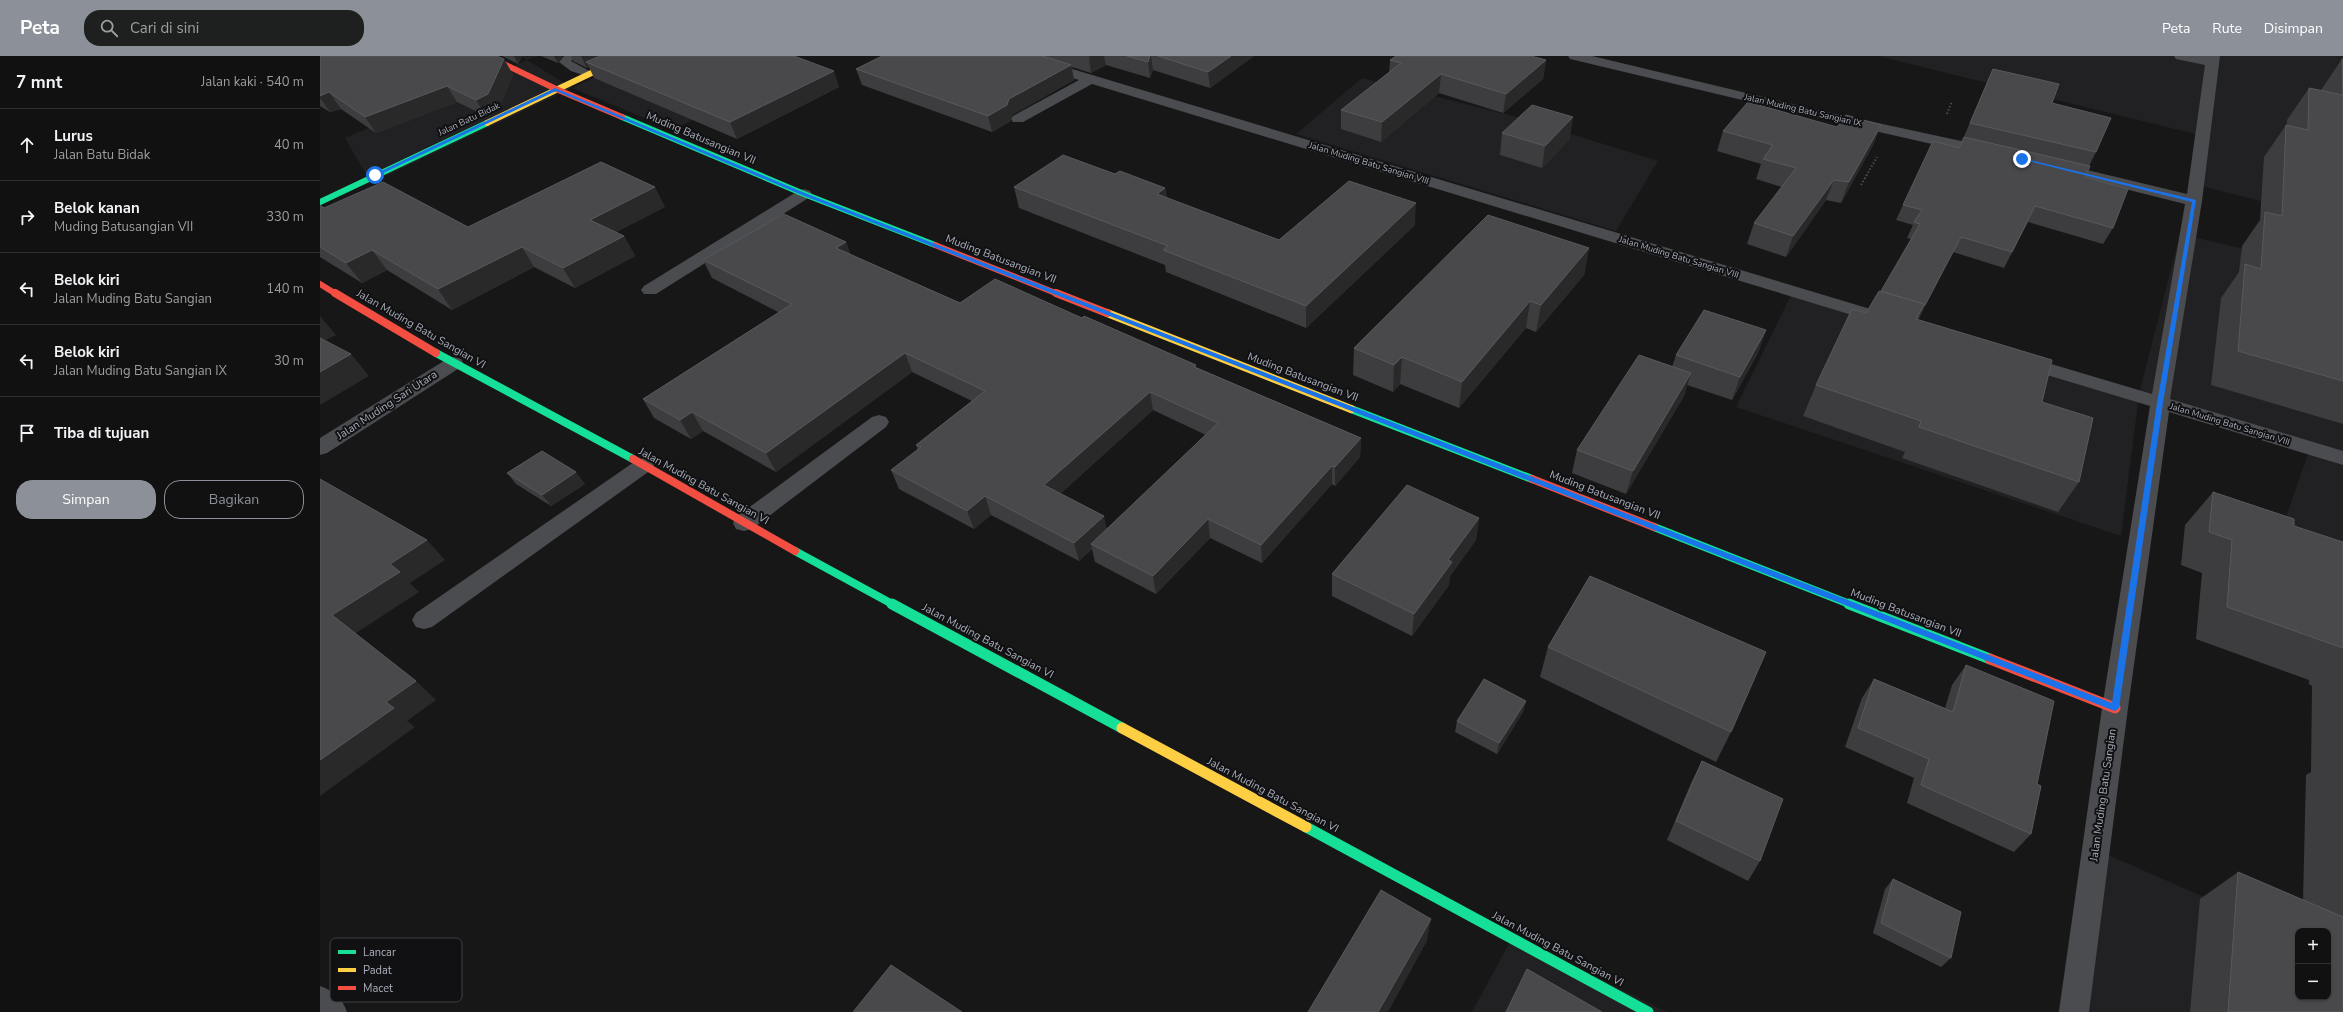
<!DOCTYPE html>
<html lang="id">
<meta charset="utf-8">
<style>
:root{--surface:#111;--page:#1e1f1f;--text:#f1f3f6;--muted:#9c9d9f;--line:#303131;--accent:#8c9099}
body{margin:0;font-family:"Nunito Sans",sans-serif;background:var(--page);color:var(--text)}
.controls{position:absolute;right:12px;bottom:12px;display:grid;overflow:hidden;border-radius:8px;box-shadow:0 1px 3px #0004}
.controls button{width:36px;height:36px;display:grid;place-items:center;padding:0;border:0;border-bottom:1px solid var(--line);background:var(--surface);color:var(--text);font:20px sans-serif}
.stop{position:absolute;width:12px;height:12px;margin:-9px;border:3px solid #1a73e8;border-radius:50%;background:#fff}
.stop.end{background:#1a73e8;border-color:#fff;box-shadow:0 1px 4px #0008}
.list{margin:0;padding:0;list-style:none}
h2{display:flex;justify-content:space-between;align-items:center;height:52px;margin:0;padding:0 16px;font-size:17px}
h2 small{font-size:13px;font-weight:400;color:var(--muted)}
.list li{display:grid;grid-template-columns:26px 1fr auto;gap:12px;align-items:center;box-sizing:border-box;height:72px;padding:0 16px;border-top:1px solid var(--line)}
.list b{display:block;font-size:15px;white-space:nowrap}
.list p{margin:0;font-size:13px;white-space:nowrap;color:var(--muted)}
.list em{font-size:13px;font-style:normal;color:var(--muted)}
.actions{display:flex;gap:8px;padding:12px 16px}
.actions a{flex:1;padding:9px 0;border:1px solid var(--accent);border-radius:16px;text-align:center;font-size:14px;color:var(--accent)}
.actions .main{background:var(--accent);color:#fff}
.icon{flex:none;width:22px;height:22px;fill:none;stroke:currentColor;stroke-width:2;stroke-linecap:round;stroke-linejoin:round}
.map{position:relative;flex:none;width:2023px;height:956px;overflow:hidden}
header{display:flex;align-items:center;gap:24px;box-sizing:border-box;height:56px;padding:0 20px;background:var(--accent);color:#fff}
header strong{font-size:19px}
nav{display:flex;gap:22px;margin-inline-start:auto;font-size:14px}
.search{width:280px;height:36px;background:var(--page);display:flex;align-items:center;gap:10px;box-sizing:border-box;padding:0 14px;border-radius:16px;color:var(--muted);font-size:15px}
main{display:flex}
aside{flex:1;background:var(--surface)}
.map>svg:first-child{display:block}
</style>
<header>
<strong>Peta</strong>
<div class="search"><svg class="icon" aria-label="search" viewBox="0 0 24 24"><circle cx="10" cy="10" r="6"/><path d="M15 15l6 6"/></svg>Cari di sini</div>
<nav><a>Peta</a><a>Rute</a><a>Disimpan</a></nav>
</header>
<main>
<aside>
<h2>7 mnt<small>Jalan kaki · 540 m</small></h2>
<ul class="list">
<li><svg class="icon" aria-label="ahead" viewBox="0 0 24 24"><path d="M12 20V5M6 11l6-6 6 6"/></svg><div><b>Lurus</b><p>Jalan Batu Bidak</p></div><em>40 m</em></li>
<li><svg class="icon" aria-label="right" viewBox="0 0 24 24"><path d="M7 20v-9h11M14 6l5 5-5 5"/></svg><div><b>Belok kanan</b><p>Muding Batusangian VII</p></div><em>330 m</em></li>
<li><svg class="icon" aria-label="left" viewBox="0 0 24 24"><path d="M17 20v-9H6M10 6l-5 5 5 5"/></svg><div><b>Belok kiri</b><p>Jalan Muding Batu Sangian</p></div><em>140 m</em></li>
<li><svg class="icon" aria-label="left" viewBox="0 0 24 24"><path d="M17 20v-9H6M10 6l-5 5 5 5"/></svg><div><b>Belok kiri</b><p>Jalan Muding Batu Sangian IX</p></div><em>30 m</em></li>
<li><svg class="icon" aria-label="arrive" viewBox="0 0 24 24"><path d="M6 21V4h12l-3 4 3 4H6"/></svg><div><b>Tiba di tujuan</b></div></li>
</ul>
<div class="actions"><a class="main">Simpan</a><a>Bagikan</a></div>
</aside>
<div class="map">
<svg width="2023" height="956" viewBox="0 0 2023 956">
<rect width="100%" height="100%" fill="#171717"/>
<g fill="#212123">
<polygon points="200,0 219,0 207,4 252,32 319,0 479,12 353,74 252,32 51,127 25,82 207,4"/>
<polygon points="1558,0 2023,0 2023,166 1869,127 1875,78"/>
<polygon points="1042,22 1197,61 1338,105 1296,175 976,78"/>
<polygon points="1860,178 2023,216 2023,533 1951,504 1990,392 1819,339 1801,480 1416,351 1472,237 1819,338"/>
<polygon points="1763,788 1978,882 1978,941 2008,941 2023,956 1738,956"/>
<polygon points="1193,880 1347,956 1152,956"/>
</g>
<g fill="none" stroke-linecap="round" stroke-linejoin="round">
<g stroke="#4d4e52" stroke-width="2" stroke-dasharray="1.5 2" stroke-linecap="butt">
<polyline points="1627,58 1632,45"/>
<polyline points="1541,129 1557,101"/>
</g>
<polygon fill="#4b4c50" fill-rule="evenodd" points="244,0 256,0 251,5 275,18 269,21 251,15 239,6"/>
<g fill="#4b4c50" fill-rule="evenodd">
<polygon points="688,0 709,0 1567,258 1570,262 1567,266 1555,266 772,28 703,66 693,66 691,63 693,60 759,24 690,3"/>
<polygon points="1248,0 1272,0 1493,53 1669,91 1677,96 1669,101 1493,61 1250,3"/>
<polygon points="1854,0 1900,0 1882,145 1850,343 2023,395 2023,409 1849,356 1808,652 1769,956 1739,956 1782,652 1830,350 1694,309 1692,305 1694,301 1701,299 1832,338 1865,148 1733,115 1730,112 1733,109 1738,107 1867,138 1885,9 1856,3"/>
<polygon points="484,133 490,135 492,138 490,141 336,238 324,238 321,234 324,230 478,135"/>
<polygon points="134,301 141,303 143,307 141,311 7,397 0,399 0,382 127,303"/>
<polygon points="559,359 566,361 569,366 566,371 432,473 424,475 416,473 413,467 416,461 552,361"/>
<polygon points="324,402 331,404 334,409 331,414 112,571 104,573 96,571 92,564 96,557 317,404"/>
<path d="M0 930C14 935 22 942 27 956H0Z"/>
</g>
<g stroke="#16e098" stroke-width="6">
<polyline points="302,61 484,138 615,189"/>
<polyline points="0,146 167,67"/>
</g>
<g stroke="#16e098" stroke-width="8">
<polyline points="116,297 313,403"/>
<polyline points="1031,353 1212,423"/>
<polyline points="1334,471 1532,549"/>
<polyline points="475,495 574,549"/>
</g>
<g stroke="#16e098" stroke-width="11">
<polyline points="572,548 802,672"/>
<polyline points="1529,548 1670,603"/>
<polyline points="986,771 1328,956"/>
</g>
<polyline stroke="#ffcf43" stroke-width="6" points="167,67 307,0"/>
<polyline stroke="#ffcf43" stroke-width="8" points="787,257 1031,353"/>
<polyline stroke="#ffcf43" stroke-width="11" points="802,672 986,771"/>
<g stroke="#f24e42" stroke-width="6">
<polyline points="167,0 236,33 302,61"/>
<polyline points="615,189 738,238"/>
<polyline points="0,228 16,238"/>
</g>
<g stroke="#f24e42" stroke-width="8">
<polyline points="15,237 116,297"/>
<polyline points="736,237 787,257"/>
<polyline points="313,403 475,495"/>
<polyline points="1212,423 1334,471"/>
</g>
<polyline stroke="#f24e42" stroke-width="11" points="1670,603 1795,652"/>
</g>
<g fill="#3d3d3f" fill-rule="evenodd">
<polygon points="0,0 184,3 193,19 178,54 166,60 137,46 56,77 21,53 10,56 0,50"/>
<polygon points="182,0 202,0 198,8"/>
<polygon points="221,0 242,0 238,7"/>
<polygon points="251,0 474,0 519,31 417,83 274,22 269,11 267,12 253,5"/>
<polygon points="562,0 934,0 890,32 833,14 830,22 786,9 771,17 752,11 754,24 692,59 691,65 672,76 542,29 536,13"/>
<polygon points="2022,3 2023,3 2023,368 1891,329 1901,242 1919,216 1922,190 1940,164 1944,101 1966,69 1967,69 1967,64 1989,32 2001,34"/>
<polygon points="1070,4 1226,4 1223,23 1183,57 1119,37 1061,86 1021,73 1021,54 1069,17"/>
<polygon points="1673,13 1732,47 1776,96 1769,110 1765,121 1793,172 1783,188 1708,166 1684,212 1633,196 1598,264 1722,346 1759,426 1738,456 1582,402 1585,396 1483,360 1496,329 1561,235 1591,183 1587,182 1593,169 1576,164 1583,149 1639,92"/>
<polygon points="1561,69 1553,89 1521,147 1506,144 1466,201 1427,188 1434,167 1462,131 1436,123 1441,108 1397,95 1403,75"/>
<polygon points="1182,77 1250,83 1222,112 1180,99"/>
<polygon points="694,131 845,132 847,142 959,184 1095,169 986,272 846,216 845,209 699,152"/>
<polygon points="0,149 4,152 148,171 345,151 296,176 304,180 315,200 255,232 214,211 132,254 67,214 42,227 0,201"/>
<path d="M526 186 530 198 640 247 762 262 876 309V311L1041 382 1040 401 1015 430 1012 428 942 507 890 482 836 538 775 506 772 493 759 505 671 459 654 473 579 433 571 414 598 394 596 389 652 345 592 316 456 416 383 375 371 383 334 362 323 343 460 257 392 222 383 204ZM833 354 886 379 787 473 740 438Z"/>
<polygon points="1269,192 1264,219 1216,276 1206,272 1139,352 1080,328 1073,336 1033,319 1034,292"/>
<polygon points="1446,274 1438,297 1412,344 1367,329 1364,340 1306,438 1252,417 1257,394 1352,311 1356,299"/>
<polygon points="187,417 265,428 231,450 196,428"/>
<polygon points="1893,436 1974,470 2023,486 2023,956 1870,956 1880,843 1918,816 1983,844 1986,719 1991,716 1992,630 1989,628 1989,624 1876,583 1882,517 1861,509 1865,469"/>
<polygon points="1159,462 1156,484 1130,520 1129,529 1092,580 1012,540 1012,518"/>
<polygon points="1228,591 1411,676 1396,706 1220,621"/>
<polygon points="1646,609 1717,728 1711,778 1694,796 1587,747 1594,722 1525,691 1542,642 1554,623 1625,652 1632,629"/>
<polygon points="1206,645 1203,656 1177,698 1135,676 1137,665"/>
<polygon points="1382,705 1440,805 1428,825 1347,784 1372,725"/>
<polygon points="1573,823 1631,902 1621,911 1553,877 1565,833"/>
</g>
<g fill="#29292a">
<polygon points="194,0 202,0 198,8"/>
<polygon points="234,0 242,0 238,7"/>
<polygon points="261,0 292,0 266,6 269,11 267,12"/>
<polygon points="771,0 784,0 786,9 771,17 769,1"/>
<polygon points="830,0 831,0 833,14 830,22 828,6"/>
<polygon points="911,0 934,0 890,32 888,16"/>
<polygon points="184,3 193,19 178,54 166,60 156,44"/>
<polygon points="1226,4 1223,23 1183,57 1186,38"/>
<polygon points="751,9 754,24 692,59 691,65 672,76 668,60 689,43"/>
<polygon points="514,15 519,31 417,83 410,66"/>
<polygon points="1121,18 1119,37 1061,86 1062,66"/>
<polygon points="127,30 137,46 56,77 45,61"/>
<polygon points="9,36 21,53 10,56 0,42 0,40"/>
<polygon points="1253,61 1250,83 1222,112 1225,90"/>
<polygon points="1561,69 1553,89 1521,147 1529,126"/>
<polygon points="1514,124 1506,144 1466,201 1473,180"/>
<polygon points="335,131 345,151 281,184 270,164"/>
<polygon points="845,132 848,153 837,138"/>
<polygon points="1096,147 1095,169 986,272 986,250"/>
<polygon points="304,180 315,200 255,232 243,212"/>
<polygon points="1641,181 1633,196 1597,265 1605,249"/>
<polygon points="526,186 533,204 516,192"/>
<polygon points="202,191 214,211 132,254 118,233"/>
<polygon points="1269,192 1264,219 1216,276 1221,249"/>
<polygon points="52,194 67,214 42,227 26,207"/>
<polygon points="1210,245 1206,272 1139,352 1142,326"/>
<polygon points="0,260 16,279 0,287"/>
<polygon points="1446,274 1438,297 1412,344 1420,321"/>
<polygon points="585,297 592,316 456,416 446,397"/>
<polygon points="31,298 49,320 0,349 0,316"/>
<polygon points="1082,301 1080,328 1073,336 1074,309"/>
<polygon points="1371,317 1364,340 1306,438 1313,415"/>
<polygon points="830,336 833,354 729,448 724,429"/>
<polygon points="372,356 383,375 371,383 360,364"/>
<polygon points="1041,382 1040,401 1015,430 1015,411"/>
<polygon points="1012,410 1012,428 942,507 941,489"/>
<polygon points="256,416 265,428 231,450 222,439"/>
<polygon points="665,440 671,459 654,473 647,455"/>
<polygon points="784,460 788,478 771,488 772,493 759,505 754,487"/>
<polygon points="1159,462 1156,484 1130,520 1129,529 1092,580 1094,558 1128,504"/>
<polygon points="888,463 890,482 836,538 833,520"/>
<polygon points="107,484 125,504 90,527 99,536 33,579 12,559 70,508"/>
<polygon points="96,625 116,644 87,665 95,671 0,740 0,704 66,646"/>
<polygon points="1206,645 1203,656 1177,698 1179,687"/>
<polygon points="1111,863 1107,885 1068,956 1058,956"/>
</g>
<g fill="#49494c" stroke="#58595d" fill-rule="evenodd">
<polygon points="0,0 177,0 184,3 168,38 156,44 127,30 45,61 9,36 0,40"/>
<polygon points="280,0 474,0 514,15 410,66 266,6"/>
<polygon points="562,0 723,0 751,9 689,43 687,49 668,60 536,13"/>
<polygon points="807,0 830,0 828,6"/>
<polygon points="838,0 911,0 888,16"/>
<polygon points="1076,0 1211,0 1226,4 1186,38 1121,18 1062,66 1021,54 1081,7 1070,4"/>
<polygon points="2022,3 2023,3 2023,325 1918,295 1925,208 1941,213 1945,156 1962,160 1966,69 1988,74 1989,32 2023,39"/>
<polygon points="1673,13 1739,28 1732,47 1791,62 1776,96 1650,67"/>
<polygon points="1428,46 1517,71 1526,59 1561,69 1529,126 1514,124 1473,180 1434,167 1476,112 1443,103 1453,89 1403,75"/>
<polygon points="1212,49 1253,61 1225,90 1182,77"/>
<polygon points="1644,81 1770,110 1765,121 1808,133 1793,172 1715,150 1692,196 1641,181 1605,249 1604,249 1604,248 1561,235 1600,168 1594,166 1602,154 1583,149 1613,85 1639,92"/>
<polygon points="743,99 795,118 800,115 845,132 837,138 959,184 1029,125 1096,147 986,250 843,194 848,190 694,131"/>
<polygon points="281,106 335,131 270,164 304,180 243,212 202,191 118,233 52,194 26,207 0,191 0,149 4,152 63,126 148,171"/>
<polygon points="464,158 526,186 516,192 640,247 675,223 762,262 764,260 876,309 874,311 1041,382 1015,411 1012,410 941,489 888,463 833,520 771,488 898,367 830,336 724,429 784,460 754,487 665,440 647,455 571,414 601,391 596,389 665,335 585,297 446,397 372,356 360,364 323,343 472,248 383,204"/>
<polygon points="1168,159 1269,192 1221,249 1210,245 1142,326 1082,301 1074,309 1034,292"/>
<polygon points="1559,235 1604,248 1596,263 1732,304 1722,346 1773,362 1759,426 1599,371 1601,365 1496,329 1532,253 1546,257"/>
<polygon points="1384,254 1446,274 1420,321 1356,299"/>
<polygon points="0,282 31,298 0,316"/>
<polygon points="1319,299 1371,317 1313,415 1257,394"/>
<polygon points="222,395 256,416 222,439 187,417"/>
<polygon points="0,423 107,484 70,508 80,516 12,559 96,625 66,646 74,652 0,704"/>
<polygon points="1087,429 1159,462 1128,504 1132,506 1094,558 1012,518"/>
<polygon points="1893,436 1974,463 1974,470 2023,486 2023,592 1907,551 1912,484 1889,476"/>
<polygon points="1270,520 1446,596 1411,676 1228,591"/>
<polygon points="1646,609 1734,645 1717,728 1721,730 1711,778 1601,729 1609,703 1538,672 1554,623 1633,656"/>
<polygon points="1164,623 1206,645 1179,687 1137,665"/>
<polygon points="1382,705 1463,743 1440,805 1356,765"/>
<path d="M1918 816 2023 861V956H1908ZM1978 875H2008V941H1978Z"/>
<polygon points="1573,823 1641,856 1631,902 1561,867"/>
<polygon points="1061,834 1111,863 1058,956 988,956"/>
<polygon points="571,909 642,956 533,956"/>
<polygon points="1207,913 1282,956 1186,956"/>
</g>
<polygon fill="#1a73e8" points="235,32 485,137 1792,647 1837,347 1872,146 1700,103 1702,102 1876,144 1843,347 1799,652 1795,655 1792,654 482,139 236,35 57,120 53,119"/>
<g text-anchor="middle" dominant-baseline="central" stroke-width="4" stroke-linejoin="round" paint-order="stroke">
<g font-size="9" fill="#a8adb8" stroke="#111113">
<text transform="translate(1483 54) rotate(13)">Jalan Muding Batu Sangian IX</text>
<text transform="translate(149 63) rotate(-25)">Jalan Batu Bidak</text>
<text transform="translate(1049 107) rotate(17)">Jalan Muding Batu Sangian VIII</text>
<text transform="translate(1359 201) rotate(17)">Jalan Muding Batu Sangian VIII</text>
<text transform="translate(1910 368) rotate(17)">Jalan Muding Batu Sangian VIII</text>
</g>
<g font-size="11" fill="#a8adb8" stroke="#111113">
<text transform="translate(381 82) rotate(23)">Muding Batusangian VII</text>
<text transform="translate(681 203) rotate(21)">Muding Batusangian VII</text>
<text transform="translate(101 273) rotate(30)">Jalan Muding Batu Sangian VI</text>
<text transform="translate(983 321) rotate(21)">Muding Batusangian VII</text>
<text transform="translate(67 349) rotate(-33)">Jalan Muding Sari Utara</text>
<text transform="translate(384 430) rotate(29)">Jalan Muding Batu Sangian VI</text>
<text transform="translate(1285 439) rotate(21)">Muding Batusangian VII</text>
<text transform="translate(1586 557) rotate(21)">Muding Batusangian VII</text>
<text transform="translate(668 585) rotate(28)">Jalan Muding Batu Sangian VI</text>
<text transform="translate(953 739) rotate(28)">Jalan Muding Batu Sangian VI</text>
<text transform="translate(1783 739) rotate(-82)">Jalan Muding Batu Sangian</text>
<text transform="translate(1238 893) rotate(28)">Jalan Muding Batu Sangian VI</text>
</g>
</g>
<rect x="10" y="882" width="132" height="64" rx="6" fill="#111113" stroke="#3e4045" stroke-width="1"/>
<rect x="18" y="894" width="18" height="4" fill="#16e098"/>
<rect x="18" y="912" width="18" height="4" fill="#ffcf43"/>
<rect x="18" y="930" width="18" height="4" fill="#f24e42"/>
<g font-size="11" fill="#a8adb8">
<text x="43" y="900">Lancar</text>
<text x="43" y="918">Padat</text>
<text x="43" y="936">Macet</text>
</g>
</svg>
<div class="controls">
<button>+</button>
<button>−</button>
</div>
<div class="stop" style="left:55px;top:119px"></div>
<div class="stop end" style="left:1702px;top:103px"></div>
</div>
</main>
